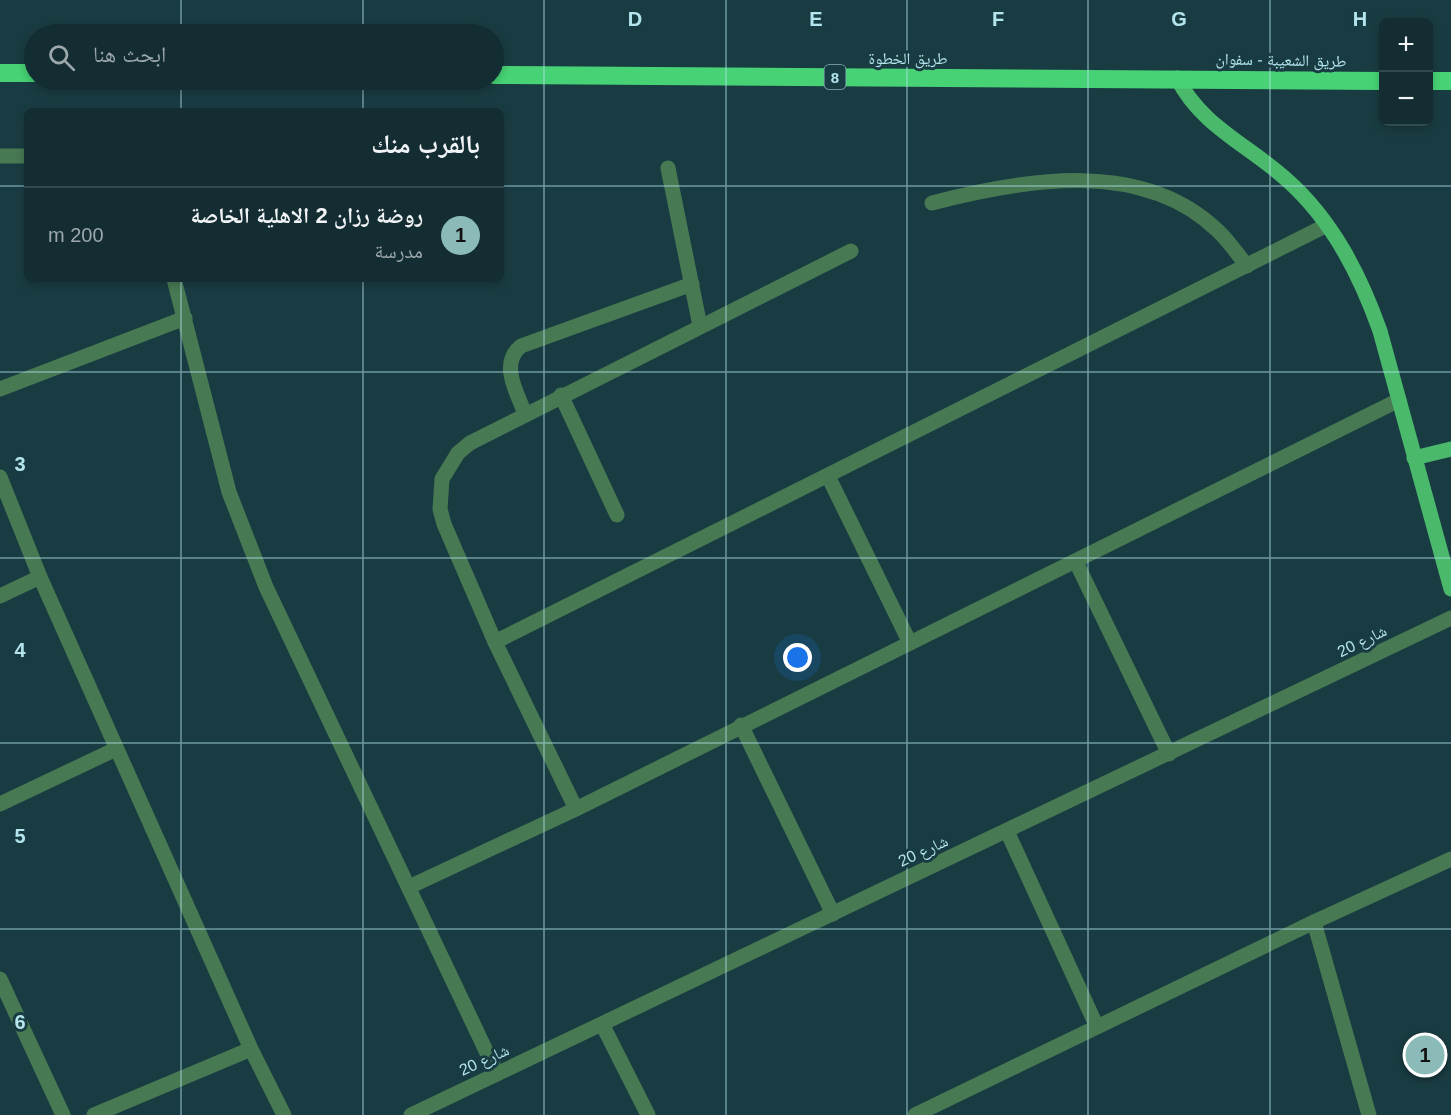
<!DOCTYPE html>
<html lang="ar">
<meta charset="utf-8">
<style>
:root{--surface:#132d32;--page:#1c353a;--text:#f1f3f6;--muted:#9da8ac;--line:#32494d;--accent:#8bbbb9}
body{margin:0;font-family:Arial,"Noto Naskh Arabic",sans-serif;background:var(--page);color:var(--text);direction:rtl}
.controls{position:absolute;right:18px;top:18px;display:grid;overflow:hidden;border-radius:9px;box-shadow:0 3px 9px #0003}
.controls button{width:54px;height:54px;display:grid;place-items:center;padding:0;border:0;border-bottom:2px solid var(--line);background:var(--surface);color:var(--text);font:30px sans-serif}
.you{position:absolute;left:798px;top:658px;width:21px;height:21px;margin:-15px;border:4px solid #fff;border-radius:50%;background:#1a73e8;box-shadow:0 0 0 9px #1a73e833}
.badge{display:grid;place-items:center;width:39px;height:39px;border-radius:50%;background:var(--accent);color:#111;font-size:20px;font-weight:700}
.pin{position:absolute;translate:-50% -50%;border:3px solid #fff;box-shadow:0 2px 6px #0006}
.list{margin:0;padding:0;list-style:none}
h2{display:flex;justify-content:space-between;align-items:center;height:78px;margin:0;padding:0 24px;font-size:26px}
h2 small{font-size:20px;font-weight:400;color:var(--muted)}
.list li{display:grid;grid-template-columns:39px 1fr auto;gap:18px;align-items:center;box-sizing:border-box;height:96px;padding:0 24px;border-top:2px solid var(--line)}
.list b{display:block;font-size:22px;white-space:nowrap}
.list p{margin:0;font-size:20px;white-space:nowrap;color:var(--muted)}
.list em{font-size:20px;font-style:normal;color:var(--muted)}
.icon{flex:none;width:33px;height:33px;fill:none;stroke:currentColor;stroke-width:2;stroke-linecap:round;stroke-linejoin:round}
.map{position:relative;flex:none;width:1451px;height:1115px;overflow:hidden;direction:ltr}
.search{position:absolute;background:var(--surface);box-shadow:0 3px 9px #0003;left:24px;top:24px;width:480px;height:66px;display:flex;align-items:center;gap:15px;box-sizing:border-box;padding:0 21px;border-radius:33px;color:var(--muted);font-size:22px}
.panel{position:absolute;background:var(--surface);box-shadow:0 3px 9px #0003;left:24px;top:108px;width:480px;height:174px;border-radius:9px;direction:rtl}
.map>svg:first-child{display:block}
</style>
<div class="map">
<svg width="1451" height="1115" viewBox="0 0 1451 1115">
<rect width="100%" height="100%" fill="#193c42"/>
<g fill="none" stroke-linecap="round" stroke-linejoin="round">
<g stroke="#477953" stroke-width="15">
<polyline points="0,156 27,156"/>
<polyline points="668,168 700,326"/>
<path d="M932 203C1024 179 1143 158 1218 231 1229 241 1238 255 1247 266"/>
<polyline points="174,279 229,492 266,587 497,1074"/>
<polyline points="0,389 185,318"/>
<polyline points="561,395 617,515"/>
<path d="M525 414C517 392 499 364 521 346L692 284"/>
<polyline points="828,476 910,643"/>
<polyline points="0,477 40,577 251,1049 284,1115"/>
<polyline points="1076,562 1169,754"/>
<polyline points="0,596 40,577"/>
<polyline points="495,642 1327,225"/>
<polyline points="741,725 833,914"/>
<polyline points="0,804 116,749"/>
<polyline points="576,809 495,642 444,524 440,509 442,479 458,453 470,443 851,251"/>
<polyline points="1007,831 1097,1027"/>
<polyline points="409,887 576,809 1399,400"/>
<polyline points="1314,922 1369,1115"/>
<polyline points="0,979 63,1115"/>
<polyline points="602,1024 648,1115"/>
<polyline points="94,1115 251,1049"/>
<polyline points="411,1115 1451,618"/>
<polyline points="915,1115 1314,922 1451,859"/>
</g>
<g stroke="#4ab96c" stroke-width="15">
<path d="M1177 78C1202 127 1249 145 1287 180 1333 221 1360 275 1380 331L1451 589"/>
<polyline points="1414,458 1451,449"/>
</g>
<g stroke="#47d375" stroke-width="18">
<polyline points="0,73 34,73"/>
<polyline points="494,75 1384,81"/>
<polyline points="1428,81 1451,81"/>
</g>
</g>
<path fill="none" stroke="#b4e5ee" stroke-width="1.5" stroke-opacity="0.55" d="M181 0V34M363 0V34M544 0V1115M726 0V1115M907 0V1115M1088 0V1115M1270 0V1115M181 80V111M363 80V111M0 186H27M501 186H1451M181 279V1115M363 279V1115M0 372H1451M0 558H1451M0 743H1451M0 929H1451"/>
<g text-anchor="middle" dominant-baseline="central" stroke-width="6" stroke-linejoin="round" paint-order="stroke">
<rect fill="#193c42" stroke="#86b2ba" stroke-width="1.5" x="824.5" y="65" width="21" height="24" rx="4.5"/>
<g font-size="15" font-weight="bold" fill="#b4e5ee">
<text x="835" y="77">8</text>
</g>
<g font-size="16" fill="#b4e5ee" stroke="#193c42">
<text x="908" y="58">طريق الخطوة</text>
<text transform="translate(1281 60) rotate(1)">طريق الشعيبة - سفوان</text>
<text transform="translate(1362 641) rotate(-26)">شارع 20</text>
<text transform="translate(923 851) rotate(-25)">شارع 20</text>
<text transform="translate(484 1060) rotate(-25)">شارع 20</text>
</g>
</g>
<g font-size="20" text-anchor="middle" font-weight="bold" fill="#b4e5ee" stroke="#193c42" stroke-width="6" stroke-linejoin="round" paint-order="stroke">
<text x="635" y="26">D</text>
<text x="816" y="26">E</text>
<text x="998" y="26">F</text>
<text x="1179" y="26">G</text>
<text x="1360" y="26">H</text>
<text x="20" y="471">3</text>
<text x="20" y="657">4</text>
<text x="20" y="843">5</text>
<text x="20" y="1029">6</text>
</g>
</svg>
<div class="controls">
<button>+</button>
<button>−</button>
</div>
<div class="you"></div>
<div class="pin badge" style="left:1425px;top:1055px">1</div>
<div class="search"><svg class="icon" aria-label="search" viewBox="0 0 24 24"><circle cx="10" cy="10" r="6"/><path d="M15 15l6 6"/></svg>ابحث هنا</div>
<section class="panel">
<h2>بالقرب منك<small></small></h2>
<ul class="list">
<li><span class="badge">1</span><div><b>روضة رزان 2 الاهلية الخاصة</b><p>مدرسة</p></div><em>200 m</em></li>
</ul>
</section>
</div>
